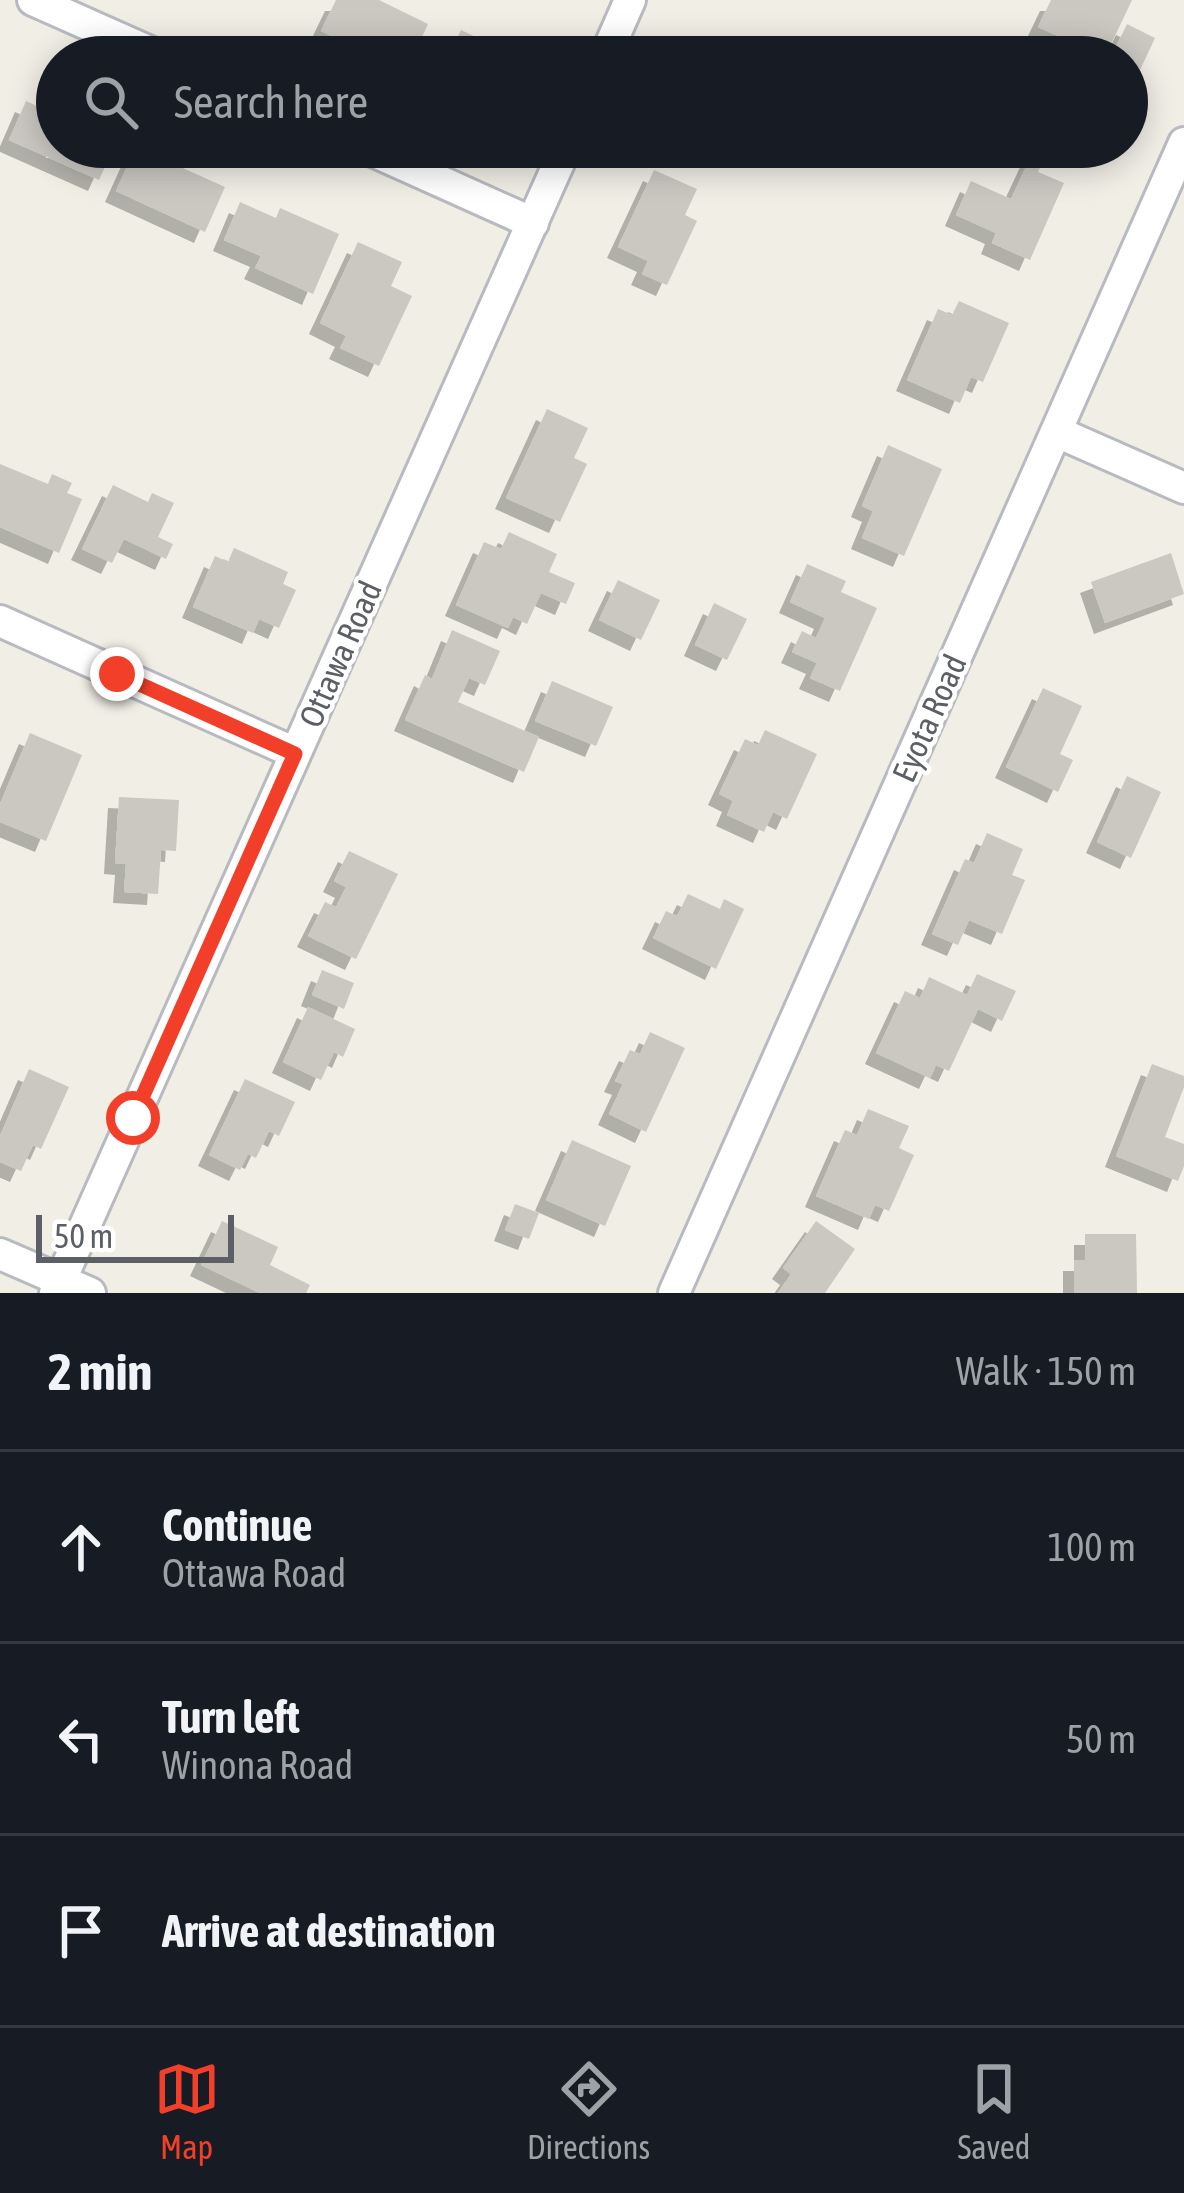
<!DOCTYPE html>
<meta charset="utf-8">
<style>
:root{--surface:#171b24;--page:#20242c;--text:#f1f3f6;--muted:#9ea1a6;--line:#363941;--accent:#f23f29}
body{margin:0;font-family:"Asap Condensed",sans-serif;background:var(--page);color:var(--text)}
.scale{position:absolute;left:36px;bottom:30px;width:198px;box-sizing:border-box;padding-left:12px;border:6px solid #5c6066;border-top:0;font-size:33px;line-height:42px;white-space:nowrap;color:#5c6066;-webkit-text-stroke:9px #fff;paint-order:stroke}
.stop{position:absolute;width:36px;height:36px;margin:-27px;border:9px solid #f23f29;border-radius:50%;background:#fff}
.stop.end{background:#f23f29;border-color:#fff;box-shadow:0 3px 12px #0008}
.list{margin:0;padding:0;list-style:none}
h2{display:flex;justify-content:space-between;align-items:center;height:156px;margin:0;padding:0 48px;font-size:51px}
h2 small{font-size:39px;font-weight:400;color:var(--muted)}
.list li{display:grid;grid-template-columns:78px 1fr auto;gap:36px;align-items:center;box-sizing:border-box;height:192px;padding:0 48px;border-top:3px solid var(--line)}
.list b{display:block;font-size:45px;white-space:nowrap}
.list p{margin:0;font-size:39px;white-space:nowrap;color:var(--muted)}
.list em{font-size:39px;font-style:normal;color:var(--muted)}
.icon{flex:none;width:66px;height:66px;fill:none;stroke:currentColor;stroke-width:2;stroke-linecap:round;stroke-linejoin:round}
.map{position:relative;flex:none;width:1184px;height:1293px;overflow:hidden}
.search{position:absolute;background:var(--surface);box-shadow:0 6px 30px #0003;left:36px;right:36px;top:36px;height:132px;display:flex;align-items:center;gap:30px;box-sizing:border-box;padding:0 42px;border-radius:66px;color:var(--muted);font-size:45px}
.sheet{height:732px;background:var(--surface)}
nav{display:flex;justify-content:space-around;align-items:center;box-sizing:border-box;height:168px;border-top:3px solid var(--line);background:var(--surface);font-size:33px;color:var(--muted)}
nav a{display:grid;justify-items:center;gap:6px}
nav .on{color:var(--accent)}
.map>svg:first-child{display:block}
</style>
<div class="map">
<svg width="1184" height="1293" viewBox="0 0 1184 1293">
<defs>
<filter id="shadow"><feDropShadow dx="-11" dy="11" stdDeviation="0" flood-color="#0004"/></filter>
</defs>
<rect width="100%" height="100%" fill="#f0eee5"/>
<g fill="#cbc8c2" filter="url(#shadow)">
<polygon points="336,0 379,0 428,24 413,57 376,57 321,31"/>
<polygon points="1051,0 1132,0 1105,57 1038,27"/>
<polygon points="1127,24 1155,38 1140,70 1127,63 1127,57 1111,57"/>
<polygon points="461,30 518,57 448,57"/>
<polygon points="715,39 747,53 752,41 766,47 762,57 707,57"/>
<polygon points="26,101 57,115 57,147 114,147 99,180 9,140"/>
<polygon points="136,147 225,187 205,232 116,191"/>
<polygon points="1033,152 1045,157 1038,172 1064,183 1030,260 992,243 996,233 956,215 971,181 1011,199"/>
<polygon points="654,170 697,189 685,215 697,221 667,285 642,274 648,261 618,247"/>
<polygon points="240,202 276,218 280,208 339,234 313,294 255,268 261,256 224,240"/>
<polygon points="358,242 402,262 391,286 412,296 379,366 340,348 346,336 320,323"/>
<polygon points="959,301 1009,323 983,382 971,377 960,403 907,380 938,309 952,315"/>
<polygon points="547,409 588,428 574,458 587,464 560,522 506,498"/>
<polygon points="888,445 942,469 904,556 862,538 873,511 862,506"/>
<polygon points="0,464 48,484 52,474 72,483 67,493 82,499 59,553 0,527"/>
<polygon points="113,485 148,502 152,493 174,503 158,537 173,544 166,559 124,539 112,563 82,549"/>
<polygon points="509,532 557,554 549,572 575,583 566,604 541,593 527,624 513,617 508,628 456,605 484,542 501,549"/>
<polygon points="234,548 288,572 283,584 296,590 279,628 259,619 253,633 193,607 215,556 228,562"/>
<polygon points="1171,553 1184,594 1105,623 1091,582"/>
<polygon points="807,564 846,581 841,592 877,608 840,691 810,678 817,663 792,652 802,631 816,638 825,618 790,602"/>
<polygon points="618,580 660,600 641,640 599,620"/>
<polygon points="714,603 747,619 727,660 695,645"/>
<polygon points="452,630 500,651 485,685 469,678 458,702 539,737 524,772 405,720 425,675 432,679"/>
<polygon points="552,681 613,707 596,746 535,721"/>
<polygon points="1043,688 1082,706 1060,754 1073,760 1058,792 1006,767"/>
<polygon points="765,730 817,754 787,819 773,812 764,832 727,815 733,801 719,794 745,739 758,745"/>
<polygon points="30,733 82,755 46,841 0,822 0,804"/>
<polygon points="1127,776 1161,792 1131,858 1097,842"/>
<polygon points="119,797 179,800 176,851 161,850 158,894 124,892 126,864 115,863"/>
<polygon points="987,833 1023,849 1012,875 1025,880 1002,934 969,920 958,945 932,934 965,859 974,863"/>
<polygon points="349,851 398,874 356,959 308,936 325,902 336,907 346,887 334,881"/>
<polygon points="688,894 720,909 724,899 744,909 716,969 653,938 666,911 677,916"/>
<polygon points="322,970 354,983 344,1009 312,995"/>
<polygon points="977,974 1016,991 1002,1021 978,1009 949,1071 936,1065 930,1078 876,1053 905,991 920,998 929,977 967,995"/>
<polygon points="308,1007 355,1029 343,1057 334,1052 321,1080 283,1062"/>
<polygon points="650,1032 685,1048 646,1132 609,1114 623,1084 615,1081 630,1050 640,1054"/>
<polygon points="1152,1064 1184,1076 1184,1087 1165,1137 1184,1144 1184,1166 1178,1181 1116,1156"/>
<polygon points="29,1069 69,1087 41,1149 33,1145 21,1171 0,1162 0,1136"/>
<polygon points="245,1079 295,1102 279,1136 269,1131 256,1158 248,1154 240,1170 209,1155"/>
<polygon points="868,1109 909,1126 899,1148 914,1155 889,1211 875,1205 869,1219 816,1196 845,1130 857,1135"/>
<polygon points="572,1140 631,1166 605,1226 546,1200"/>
<polygon points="515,1204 539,1213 529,1239 505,1230"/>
<polygon points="222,1221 278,1247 270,1265 310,1285 306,1293 260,1293 201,1265"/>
<polygon points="816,1221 855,1249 825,1293 778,1293 791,1274 783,1268"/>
<polygon points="1085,1234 1136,1234 1137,1293 1074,1293 1074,1260 1085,1260"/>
</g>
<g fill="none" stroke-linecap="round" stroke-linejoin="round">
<defs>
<g id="street">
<polyline points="33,0 161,57"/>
<polyline points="605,57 630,0"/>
<polyline points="364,147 533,223"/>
<polyline points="1057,432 1184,488"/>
<polyline points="0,621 295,753"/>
<polyline points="0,1254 90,1293"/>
<polyline points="55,1293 566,147"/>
<polyline points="674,1293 1184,143"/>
</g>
</defs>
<use href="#street" stroke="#b7babf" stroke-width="36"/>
<use href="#street" stroke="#fff" stroke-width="30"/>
</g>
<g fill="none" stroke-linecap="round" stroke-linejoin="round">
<polyline stroke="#f23f29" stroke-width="15" points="117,674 295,754 133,1118"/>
</g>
<g text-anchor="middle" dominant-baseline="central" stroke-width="9" stroke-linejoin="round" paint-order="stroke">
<g font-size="33" fill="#5c6066" stroke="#fff">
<text transform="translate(340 654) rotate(-66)">Ottawa Road</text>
<text transform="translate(929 718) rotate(-66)">Eyota Road</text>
</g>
</g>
</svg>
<div class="scale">50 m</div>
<div class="stop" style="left:133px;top:1118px"></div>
<div class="stop end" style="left:117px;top:674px"></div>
<div class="search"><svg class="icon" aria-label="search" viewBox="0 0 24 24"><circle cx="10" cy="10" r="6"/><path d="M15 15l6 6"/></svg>Search here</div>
</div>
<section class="sheet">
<h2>2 min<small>Walk · 150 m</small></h2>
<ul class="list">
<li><svg class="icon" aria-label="ahead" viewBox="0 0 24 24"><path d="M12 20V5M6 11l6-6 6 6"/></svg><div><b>Continue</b><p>Ottawa Road</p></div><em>100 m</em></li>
<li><svg class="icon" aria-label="left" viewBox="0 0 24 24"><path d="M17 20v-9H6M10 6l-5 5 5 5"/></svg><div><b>Turn left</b><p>Winona Road</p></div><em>50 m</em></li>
<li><svg class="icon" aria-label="arrive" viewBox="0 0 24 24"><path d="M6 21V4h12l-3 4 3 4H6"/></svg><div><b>Arrive at destination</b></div></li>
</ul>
</section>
<nav>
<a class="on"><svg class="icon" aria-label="map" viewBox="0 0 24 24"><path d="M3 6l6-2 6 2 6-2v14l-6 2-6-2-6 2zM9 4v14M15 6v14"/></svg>Map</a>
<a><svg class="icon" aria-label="directions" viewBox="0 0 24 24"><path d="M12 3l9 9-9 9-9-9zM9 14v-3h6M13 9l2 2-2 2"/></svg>Directions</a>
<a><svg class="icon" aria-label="saved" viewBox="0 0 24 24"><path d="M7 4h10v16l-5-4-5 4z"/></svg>Saved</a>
</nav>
